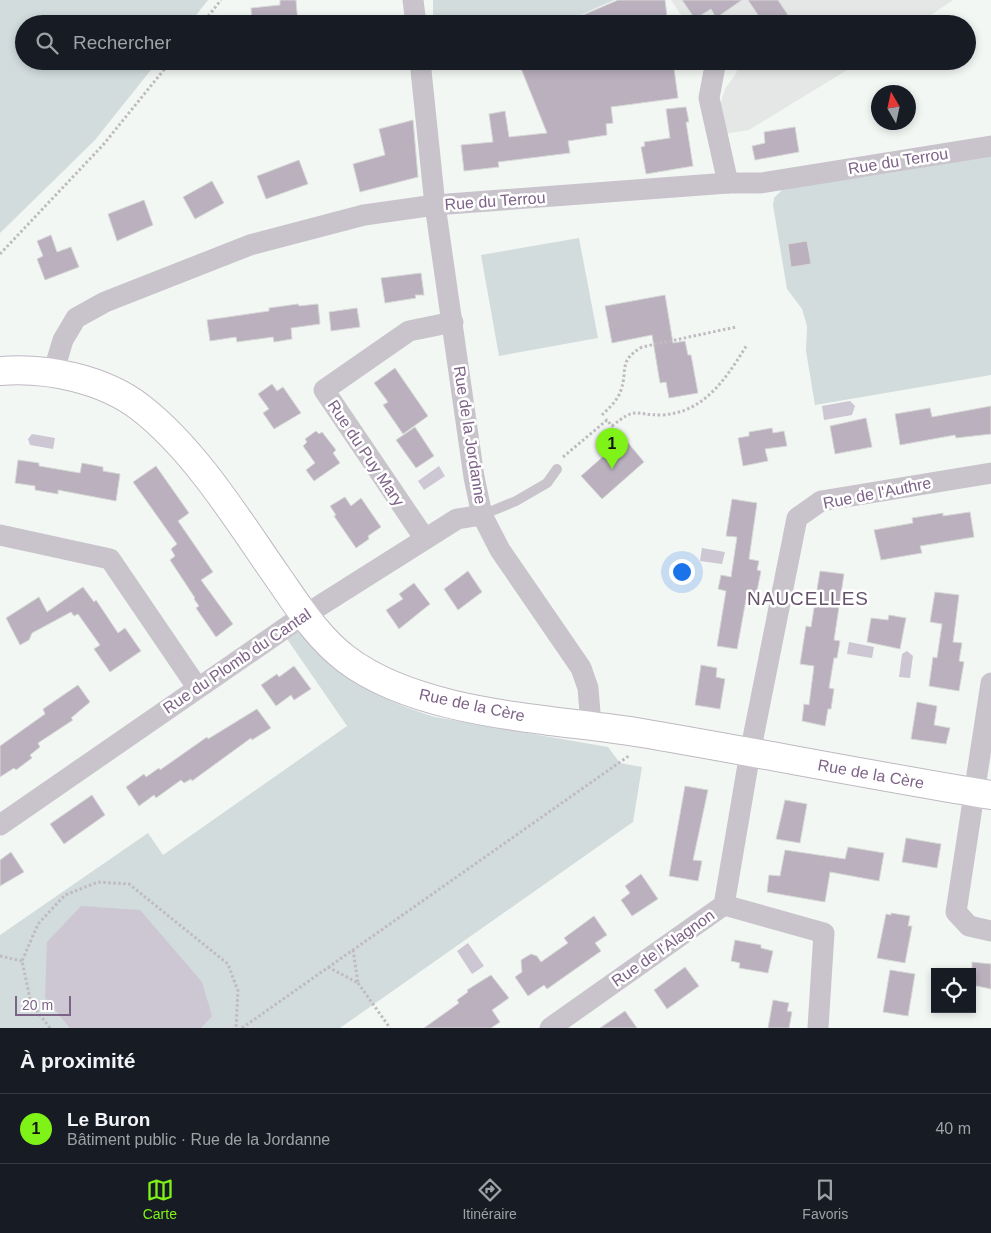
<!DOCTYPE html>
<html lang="fr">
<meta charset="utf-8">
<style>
:root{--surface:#171b24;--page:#20242c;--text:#f1f3f6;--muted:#9ea1a6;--line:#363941;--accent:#7ff218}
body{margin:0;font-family:Arial,sans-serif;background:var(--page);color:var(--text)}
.controls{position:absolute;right:15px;bottom:15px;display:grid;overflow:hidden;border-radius:0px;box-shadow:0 2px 8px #0003}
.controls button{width:45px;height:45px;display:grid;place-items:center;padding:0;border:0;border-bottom:1px solid var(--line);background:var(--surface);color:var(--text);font:25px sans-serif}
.compass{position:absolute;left:871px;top:85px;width:45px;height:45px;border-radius:50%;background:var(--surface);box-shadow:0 2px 8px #0003;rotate:351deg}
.scale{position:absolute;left:15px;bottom:12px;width:56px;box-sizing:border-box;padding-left:5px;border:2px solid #7d6387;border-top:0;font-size:14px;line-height:18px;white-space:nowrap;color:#7d6387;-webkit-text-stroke:4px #fff;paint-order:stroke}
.you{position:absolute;left:681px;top:571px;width:18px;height:18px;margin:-12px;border:4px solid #fff;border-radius:50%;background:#1a73e8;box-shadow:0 0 0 8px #1a73e833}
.badge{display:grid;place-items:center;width:32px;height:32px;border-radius:50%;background:var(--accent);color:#111;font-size:16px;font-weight:700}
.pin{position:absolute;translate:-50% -41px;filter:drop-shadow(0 1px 2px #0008)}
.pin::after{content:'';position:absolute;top:26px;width:18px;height:15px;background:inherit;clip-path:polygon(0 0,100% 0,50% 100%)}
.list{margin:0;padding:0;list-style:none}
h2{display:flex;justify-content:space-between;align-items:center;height:65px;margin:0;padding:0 20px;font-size:21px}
h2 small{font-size:16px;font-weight:400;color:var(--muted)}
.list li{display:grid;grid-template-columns:32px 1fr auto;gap:15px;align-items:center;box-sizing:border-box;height:70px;padding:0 20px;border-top:1px solid var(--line)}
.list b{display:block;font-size:19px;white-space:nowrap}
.list p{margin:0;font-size:16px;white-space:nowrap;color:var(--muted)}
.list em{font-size:16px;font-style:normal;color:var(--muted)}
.icon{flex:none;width:28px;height:28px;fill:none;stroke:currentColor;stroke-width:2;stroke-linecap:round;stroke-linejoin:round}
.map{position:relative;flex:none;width:991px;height:1028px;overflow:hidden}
.search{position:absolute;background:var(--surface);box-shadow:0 2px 8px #0003;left:15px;right:15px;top:15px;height:55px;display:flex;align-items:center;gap:12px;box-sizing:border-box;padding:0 18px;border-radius:28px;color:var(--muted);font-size:19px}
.sheet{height:135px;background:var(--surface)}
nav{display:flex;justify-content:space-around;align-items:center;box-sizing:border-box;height:70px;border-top:1px solid var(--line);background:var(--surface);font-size:14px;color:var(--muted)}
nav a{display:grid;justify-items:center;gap:2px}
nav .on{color:var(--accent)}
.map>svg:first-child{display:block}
</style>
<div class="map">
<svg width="991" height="1028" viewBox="0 0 991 1028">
<rect width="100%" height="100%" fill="#f3f7f4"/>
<g fill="#e5e7e7">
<polygon points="671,0 953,0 918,24 687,24"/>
<polygon points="726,61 862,61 749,130 724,134 719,109 725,89 737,72 734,66"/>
</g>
<g fill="#d2dcdc">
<polygon points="0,0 208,0 189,24 24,24 24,61 158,61 95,140 0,233"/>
<polygon points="433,0 614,0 560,24 433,24"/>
<polygon points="991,156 991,375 815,405 806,351 807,326 802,309 787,289 773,205 774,198 785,187 877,175"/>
<polygon points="579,238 598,338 499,356 481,255"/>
<path d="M301 630C317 646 333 665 351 678 376 697 406 708 435 717L608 747 620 763 642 767 633 822 340 1028H0V935L148 833 163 855 347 726 287 639Z"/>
</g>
<g fill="#cdc6d3">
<polygon points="850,401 855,406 852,415 824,420 822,406"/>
<polygon points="32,434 55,438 53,449 30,445 28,439"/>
<polygon points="439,466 445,476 424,490 418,481"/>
<polygon points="702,548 725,552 722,564 700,561"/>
<polygon points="849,642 874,647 872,658 847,654"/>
<polygon points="907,651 913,656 910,678 899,677 902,654"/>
<polygon points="81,906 140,910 202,982 212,1016 201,1028 70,1028 45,998 47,942"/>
<polygon points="468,943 484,966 472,974 457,951"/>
</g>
<g fill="#bab0be" stroke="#d6d8d6">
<polygon points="280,0 296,0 298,24 252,24 251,8 280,5"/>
<polygon points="618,0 665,0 668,24 562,24"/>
<polygon points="682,0 742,0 716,18 711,9 695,19"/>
<polygon points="748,0 778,0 794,24 764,24"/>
<polygon points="518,61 673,61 678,98 611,107 613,123 606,124 607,135 568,141 570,153 498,162 499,167 464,171 461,145 493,142 489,114 505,111 509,137 547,133"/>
<polygon points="686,107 689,122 686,122 693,166 646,174 641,147 645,146 644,142 670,138 666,109"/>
<polygon points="413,120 418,177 360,192 353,164 385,155 379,129"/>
<polygon points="795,127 799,152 755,160 752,146 765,143 764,132"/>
<polygon points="299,160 308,184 266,199 257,176"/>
<polygon points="212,181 224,203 195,219 183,197"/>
<polygon points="144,200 153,225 117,241 108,214"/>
<polygon points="51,235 57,252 71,247 79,267 45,280 37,259 43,256 37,241"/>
<polygon points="807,241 811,264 791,267 788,244"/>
<polygon points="421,273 424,295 415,295 416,298 385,303 381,278"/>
<polygon points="665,295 673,343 685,341 688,355 691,355 698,393 669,398 666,382 660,383 652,335 612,343 605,306"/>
<polygon points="298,304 299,306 318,304 320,324 291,328 292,339 274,342 273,337 237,342 236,337 210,341 207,320 269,311 269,308"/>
<polygon points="357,308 360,327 331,331 329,312"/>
<polygon points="395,368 428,416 403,434 383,405 388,402 374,383"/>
<polygon points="272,384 277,391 283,387 301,413 274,429 263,413 269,409 258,394"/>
<polygon points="991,406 991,434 956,438 955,435 900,445 895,414 930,408 932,417"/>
<polygon points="866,418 872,447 835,454 830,426"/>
<polygon points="415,427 434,456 416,468 396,440"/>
<polygon points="772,428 773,433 784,431 787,446 765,449 768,461 743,466 738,438 749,436 749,432"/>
<polygon points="316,431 319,434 322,432 336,450 333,453 340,463 314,481 306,470 315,463 303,446 307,442 305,439"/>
<polygon points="624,438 644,462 602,499 581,476"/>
<polygon points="18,460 39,463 39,466 80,473 82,463 103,467 103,471 120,474 116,501 58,490 58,494 35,490 35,486 15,483"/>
<polygon points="156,466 189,513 178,521 213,572 201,580 233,624 216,637 196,608 199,606 194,599 195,598 170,560 175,556 171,549 177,544 133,482"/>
<polygon points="345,497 351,506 361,498 381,527 368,536 369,539 356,548 334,516 336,515 330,506"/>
<polygon points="732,499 757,503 749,559 759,561 757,570 761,571 756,596 747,594 737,649 717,646 726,591 718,589 721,575 731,577 737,537 726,536"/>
<polygon points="970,512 974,537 920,546 922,553 881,560 874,530 913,523 912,518 943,513 943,516"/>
<polygon points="468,571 482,592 458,610 444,589"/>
<polygon points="820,571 844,574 834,640 840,641 837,658 834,658 829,688 834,689 831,709 828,709 825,726 802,721 804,704 809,705 814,666 800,664 806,626 811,627"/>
<polygon points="414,583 430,604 399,629 386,610 403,599 399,594"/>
<polygon points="83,587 94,602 96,600 118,633 125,628 141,651 110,672 94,649 100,645 78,614 74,616 71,612 32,633 29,640 20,645 6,618 39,597 47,612"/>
<polygon points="935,592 959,595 953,642 962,643 959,661 964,662 959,691 929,686 933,657 937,658 942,624 930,622"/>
<polygon points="889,615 906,618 900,649 867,642 871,618 888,620"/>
<polygon points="701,665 717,668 716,677 725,679 720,709 695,705"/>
<polygon points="294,666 311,689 294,700 291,695 276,706 261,685 277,674 279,677"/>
<polygon points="78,685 90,702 71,718 73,720 38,743 40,747 30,755 32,758 16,770 14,768 0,777 0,746 45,714 43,709"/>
<polygon points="917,702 937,706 934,725 950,728 946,744 911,739"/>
<polygon points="257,709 271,728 252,740 251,738 192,781 191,779 184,783 181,780 156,798 154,795 139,806 126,787 144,774 146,777 159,768 160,770 207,737 208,739"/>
<polygon points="685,786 708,790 693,860 702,861 698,881 669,876"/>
<polygon points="92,795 105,815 64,844 50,824"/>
<polygon points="785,800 807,804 800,843 776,839"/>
<polygon points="906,838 941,844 937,868 902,862"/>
<polygon points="848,847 884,853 879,881 830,872 825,902 767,892 769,875 780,876 785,850 845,859"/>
<polygon points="11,852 24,872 0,886 0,860"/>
<polygon points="641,874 658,899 632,916 621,900 630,893 625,886"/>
<polygon points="891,913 910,916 908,926 912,926 905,963 877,958 886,914 891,915"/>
<polygon points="594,916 607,935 595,943 601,951 547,989 544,985 528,996 515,977 522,972 521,960 531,954 537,956 541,962 568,943 564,938"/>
<polygon points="735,940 761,945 761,948 773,951 768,973 739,968 740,963 731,961"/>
<polygon points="972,962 991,964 991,989 972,985"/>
<polygon points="685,967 699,986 667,1009 654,990"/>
<polygon points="890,970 915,974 908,1016 883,1012"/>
<polygon points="491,975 509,998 492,1010 500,1022 491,1028 424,1028 459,1003 457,1000 468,992 467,990"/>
<polygon points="773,1000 789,1003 787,1011 792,1012 789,1028 768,1028"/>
<polygon points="625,1011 637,1028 600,1028"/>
</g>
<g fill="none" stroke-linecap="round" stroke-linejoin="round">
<defs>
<path id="secondary" d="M0 371C46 367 104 379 141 408 195 450 238 520 277 576 298 606 317 637 346 659 421 716 551 718 642 733 759 753 875 776 991 795"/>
</defs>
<use href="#secondary" stroke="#bfb8c2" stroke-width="30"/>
<g stroke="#bfbbc1" stroke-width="3" stroke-dasharray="2.5 2.5" stroke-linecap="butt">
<polyline points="202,24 221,0"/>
<polyline points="0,254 103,145 171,61"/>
<path d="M602 415C609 408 618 400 621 390 628 369 618 361 642 347L736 327"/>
<path d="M563 457 607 420 612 426C637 406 633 415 661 415 705 413 726 378 747 345"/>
<polyline points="0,956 22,961"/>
<polyline points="328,967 358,983 353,950"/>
<polyline points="358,983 390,1028"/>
<polyline points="50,1028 31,1003 22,961 38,924 65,895 98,882 129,884 228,964 238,991 236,1028"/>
<polyline points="242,1028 630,755"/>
</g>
<polyline stroke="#c9c4cc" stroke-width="10" points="482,515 516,501 547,483 557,469"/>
<g stroke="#c9c4cc" stroke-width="21">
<polyline points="413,0 416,24"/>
<polyline points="420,61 435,205 474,477 482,515 500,550 581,668 588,688 591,725"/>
<polyline points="715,66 709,98 728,183"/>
<polyline points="53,373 63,340 76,318 105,302 250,245 364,215 435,205 728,183 761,183 991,146"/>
<polyline points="0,535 110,559 197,687"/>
<polyline points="425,539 324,390 409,331 453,322"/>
<polyline points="991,683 956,912 969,926 991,931"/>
<polyline points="0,825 294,622 457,519 482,515"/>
<polyline points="724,905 824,933 818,1028"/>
<polyline points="550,1028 724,905 750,753 797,518 821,501 991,473"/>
</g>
<use href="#secondary" stroke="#fff" stroke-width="28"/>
</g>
<g text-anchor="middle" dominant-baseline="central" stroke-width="5" stroke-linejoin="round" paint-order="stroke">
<g font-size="16" fill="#7d6387" stroke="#fff">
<text transform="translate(898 161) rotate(-9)">Rue du Terrou</text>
<text transform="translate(495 201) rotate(-4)">Rue du Terrou</text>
<text transform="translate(470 435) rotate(81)">Rue de la Jordanne</text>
<text transform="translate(366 453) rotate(56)">Rue du Puy Mary</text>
<text transform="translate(877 493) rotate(-11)">Rue de l'Authre</text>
<text transform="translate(237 661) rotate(-34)">Rue du Plomb du Cantal</text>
<text transform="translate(472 705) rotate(12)">Rue de la Cère</text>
<text transform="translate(871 774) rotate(10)">Rue de la Cère</text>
<text transform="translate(663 948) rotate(-35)">Rue de l'Alagnon</text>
</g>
<g font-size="19" letter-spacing="1" fill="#64526b" stroke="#fff">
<text x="808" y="598">NAUCELLES</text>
</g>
</g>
</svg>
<div class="controls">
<button><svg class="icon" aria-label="locate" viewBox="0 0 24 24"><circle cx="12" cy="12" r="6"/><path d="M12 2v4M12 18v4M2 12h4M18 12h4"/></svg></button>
</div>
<svg class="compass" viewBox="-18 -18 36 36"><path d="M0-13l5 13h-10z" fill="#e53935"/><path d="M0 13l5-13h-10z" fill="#9ea1a6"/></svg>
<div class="scale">20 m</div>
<div class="you"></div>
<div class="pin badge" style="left:612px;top:469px">1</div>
<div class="search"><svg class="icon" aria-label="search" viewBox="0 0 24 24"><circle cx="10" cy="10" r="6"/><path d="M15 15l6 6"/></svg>Rechercher</div>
</div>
<section class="sheet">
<h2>À proximité<small></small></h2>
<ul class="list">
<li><span class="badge">1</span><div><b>Le Buron</b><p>Bâtiment public · Rue de la Jordanne</p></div><em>40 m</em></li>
</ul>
</section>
<nav>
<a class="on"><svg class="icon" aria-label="map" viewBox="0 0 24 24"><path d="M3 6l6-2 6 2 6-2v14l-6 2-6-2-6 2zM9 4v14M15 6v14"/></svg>Carte</a>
<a><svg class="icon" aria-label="directions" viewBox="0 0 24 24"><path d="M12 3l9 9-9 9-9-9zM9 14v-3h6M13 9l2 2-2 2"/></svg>Itinéraire</a>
<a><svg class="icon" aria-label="saved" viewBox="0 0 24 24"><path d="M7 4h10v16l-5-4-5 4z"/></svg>Favoris</a>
</nav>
